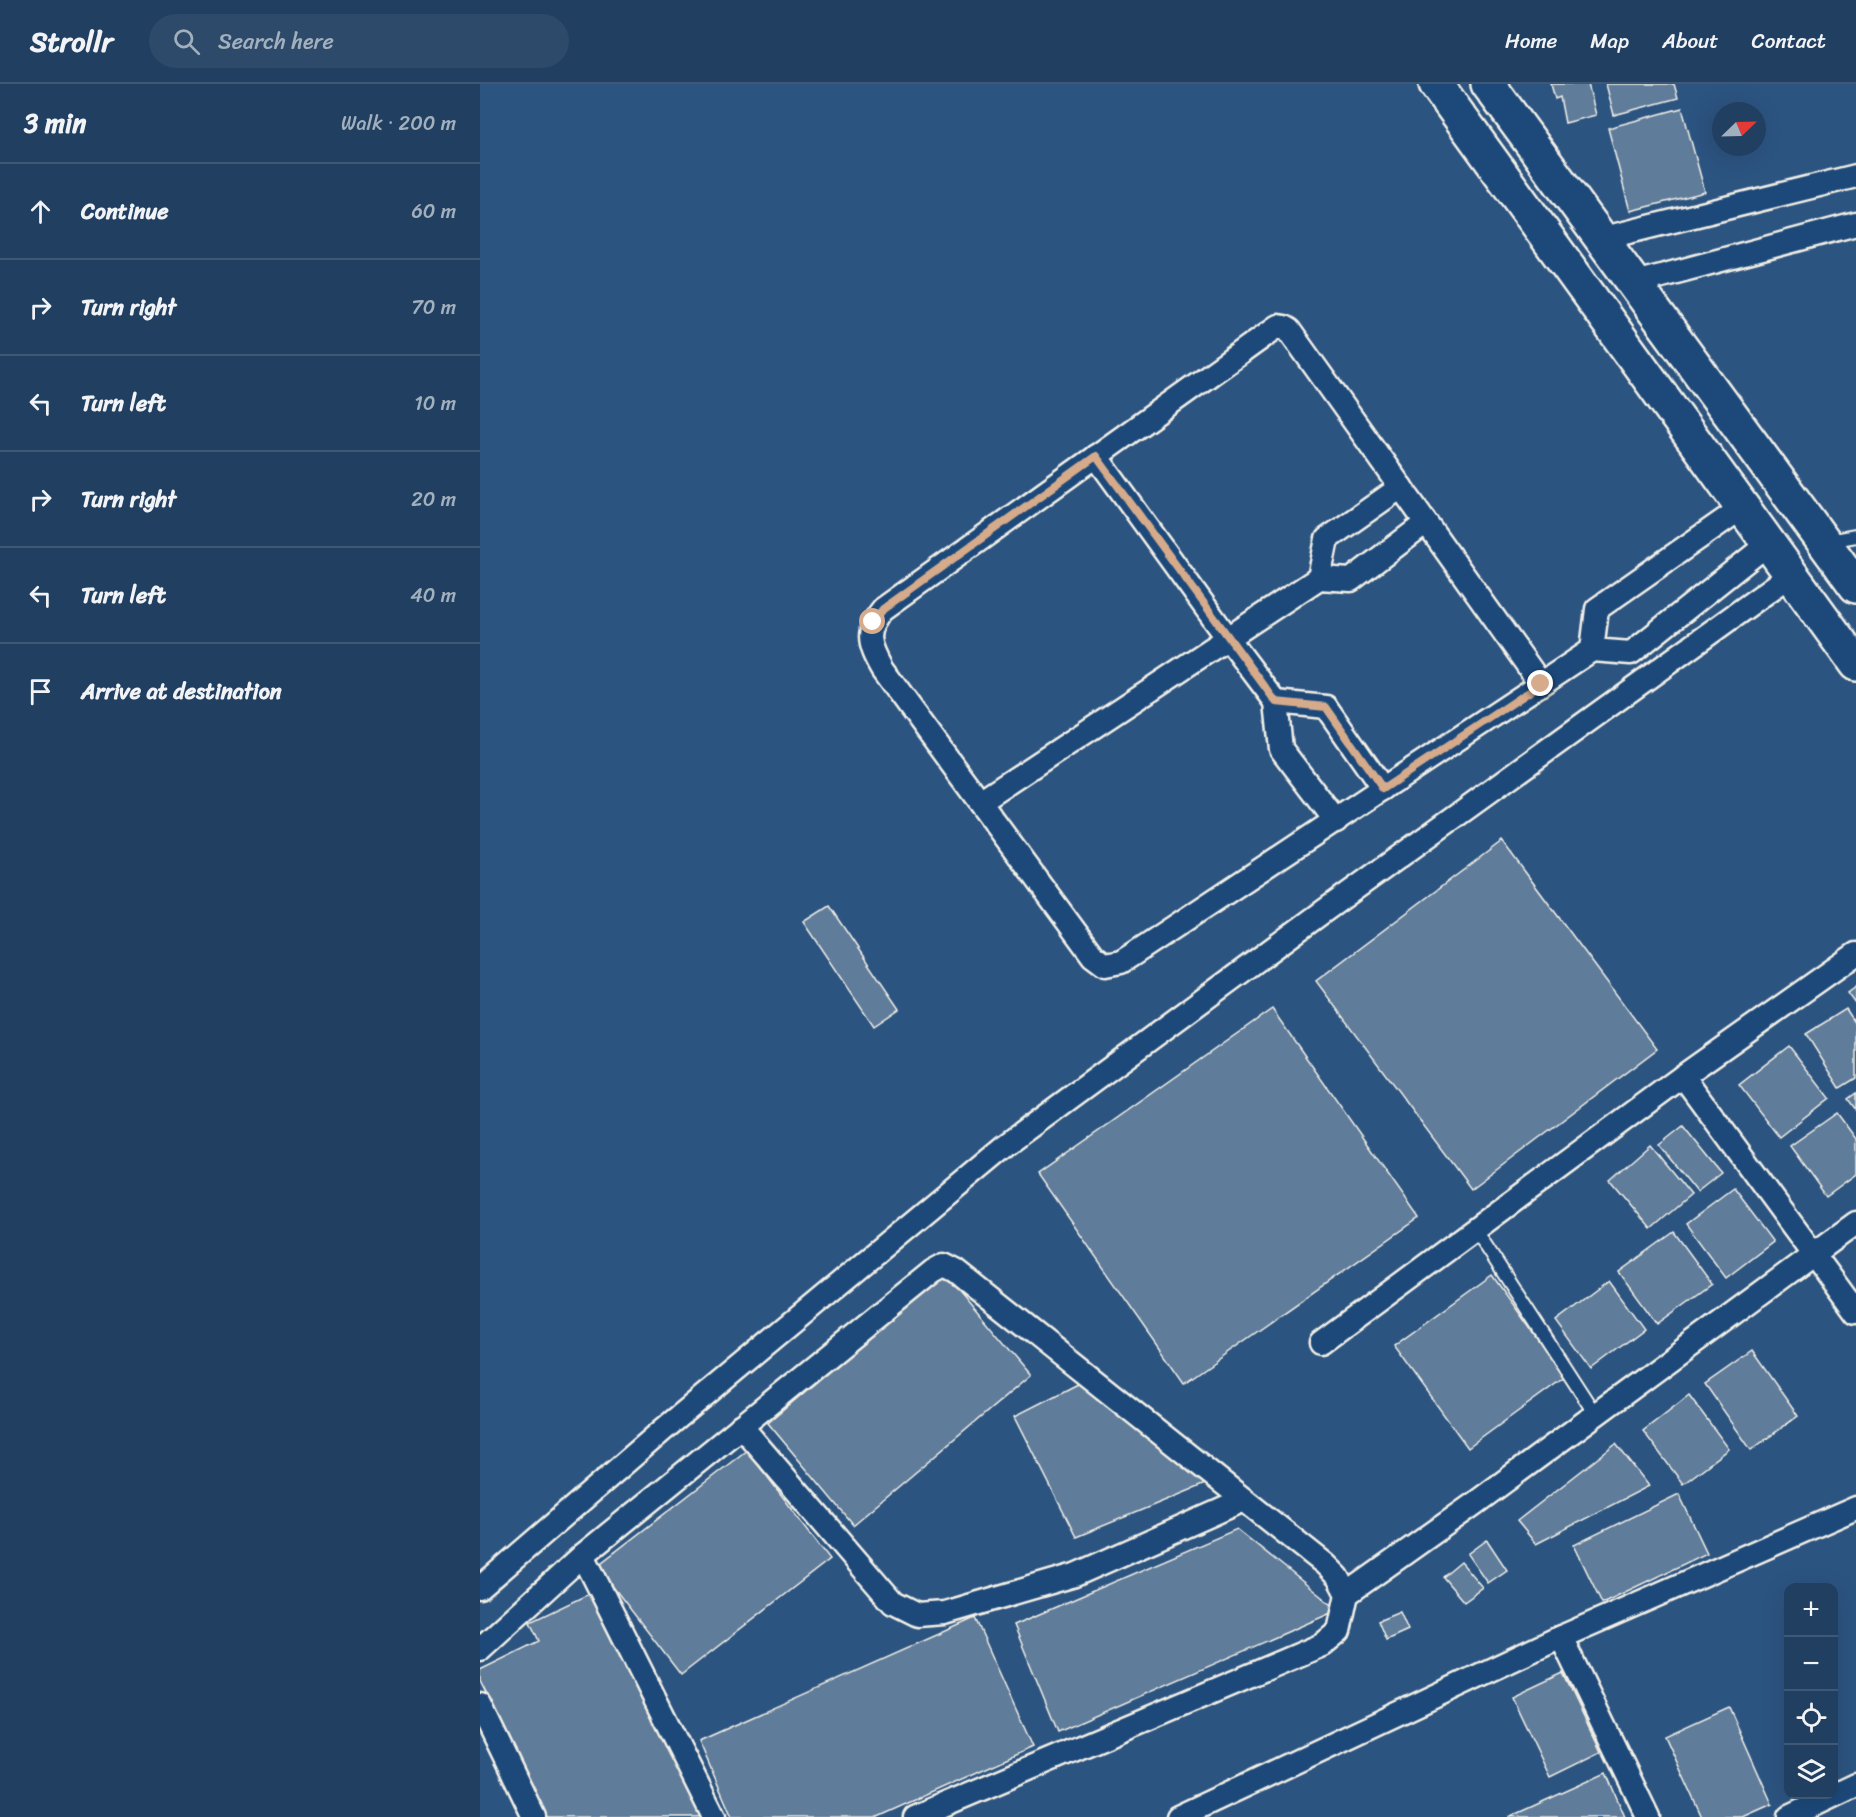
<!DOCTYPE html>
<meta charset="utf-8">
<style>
:root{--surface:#213f61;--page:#2d4a6a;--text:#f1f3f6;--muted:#a2afbd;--line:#3e5876}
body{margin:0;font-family:Sriracha,sans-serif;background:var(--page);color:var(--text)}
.controls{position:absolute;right:18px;bottom:18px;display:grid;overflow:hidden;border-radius:12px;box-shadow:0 6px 24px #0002}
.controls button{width:54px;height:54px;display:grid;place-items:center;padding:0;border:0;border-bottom:2px solid var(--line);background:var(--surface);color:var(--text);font:30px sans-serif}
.compass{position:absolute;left:1232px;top:18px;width:54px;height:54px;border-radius:50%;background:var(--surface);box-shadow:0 6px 24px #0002;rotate:67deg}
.stop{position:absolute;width:18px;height:18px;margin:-14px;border:4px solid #d6ab8b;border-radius:50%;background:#fff}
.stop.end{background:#d6ab8b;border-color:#fff;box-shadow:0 2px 6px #0008}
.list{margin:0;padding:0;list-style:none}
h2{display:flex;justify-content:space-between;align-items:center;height:78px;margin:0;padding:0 24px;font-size:26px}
h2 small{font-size:20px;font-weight:400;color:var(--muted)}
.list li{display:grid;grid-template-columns:39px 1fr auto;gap:18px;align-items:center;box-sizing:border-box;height:96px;padding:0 24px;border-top:2px solid var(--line)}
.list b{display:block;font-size:22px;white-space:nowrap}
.list em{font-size:20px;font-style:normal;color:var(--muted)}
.icon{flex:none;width:33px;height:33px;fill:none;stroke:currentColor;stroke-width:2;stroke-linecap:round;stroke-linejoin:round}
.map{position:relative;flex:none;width:1376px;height:1733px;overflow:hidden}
header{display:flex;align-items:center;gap:36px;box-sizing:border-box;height:84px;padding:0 30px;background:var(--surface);border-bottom:2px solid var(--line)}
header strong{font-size:28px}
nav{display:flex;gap:33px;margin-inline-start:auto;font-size:21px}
.search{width:420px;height:54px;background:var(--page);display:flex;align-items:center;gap:15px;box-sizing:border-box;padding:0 21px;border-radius:33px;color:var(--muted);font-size:22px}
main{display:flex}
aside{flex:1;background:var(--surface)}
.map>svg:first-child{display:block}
</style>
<header>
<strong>Strollr</strong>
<div class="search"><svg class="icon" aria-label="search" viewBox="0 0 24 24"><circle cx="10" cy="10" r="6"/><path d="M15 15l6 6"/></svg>Search here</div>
<nav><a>Home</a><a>Map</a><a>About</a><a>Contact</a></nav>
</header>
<main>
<aside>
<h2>3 min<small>Walk · 200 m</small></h2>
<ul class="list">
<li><svg class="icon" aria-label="ahead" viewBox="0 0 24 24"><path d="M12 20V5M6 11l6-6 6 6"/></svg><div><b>Continue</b></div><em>60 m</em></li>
<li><svg class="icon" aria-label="right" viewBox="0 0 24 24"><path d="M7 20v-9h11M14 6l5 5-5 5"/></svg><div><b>Turn right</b></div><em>70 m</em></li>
<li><svg class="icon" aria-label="left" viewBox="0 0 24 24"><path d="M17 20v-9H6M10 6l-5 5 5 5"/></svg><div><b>Turn left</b></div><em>10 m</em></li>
<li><svg class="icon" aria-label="right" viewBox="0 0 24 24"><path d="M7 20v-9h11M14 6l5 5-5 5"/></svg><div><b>Turn right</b></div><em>20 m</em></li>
<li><svg class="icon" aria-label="left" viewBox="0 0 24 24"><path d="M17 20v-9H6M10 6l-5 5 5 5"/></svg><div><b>Turn left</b></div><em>40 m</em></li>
<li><svg class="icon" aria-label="arrive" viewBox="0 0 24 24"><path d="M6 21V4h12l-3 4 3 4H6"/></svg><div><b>Arrive at destination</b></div></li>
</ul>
</aside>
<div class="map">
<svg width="1376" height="1733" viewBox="0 0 1376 1733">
<rect width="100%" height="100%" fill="#2c5481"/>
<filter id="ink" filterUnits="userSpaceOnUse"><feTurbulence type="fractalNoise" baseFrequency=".0167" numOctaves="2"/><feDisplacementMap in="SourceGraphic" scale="12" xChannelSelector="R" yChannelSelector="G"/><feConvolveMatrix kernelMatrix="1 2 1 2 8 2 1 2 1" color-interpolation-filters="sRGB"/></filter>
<g filter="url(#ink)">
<g fill="#5e7b9a" stroke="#f4f1e8" stroke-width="1.5">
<polygon points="1071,0 1108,0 1116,31 1085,39 1080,13 1075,15"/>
<polygon points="1126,0 1194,0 1198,14 1134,31"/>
<polygon points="1202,24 1225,108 1150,127 1128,44"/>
<polygon points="1022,757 1177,965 991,1105 836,897"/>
<polygon points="349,822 419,925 394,942 324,838"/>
<polygon points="1376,903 1376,920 1368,909"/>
<polygon points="792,925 939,1134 704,1299 558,1090"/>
<polygon points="1366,925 1376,940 1376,994 1360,1004 1326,950"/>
<polygon points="1309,962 1349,1014 1299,1053 1259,1001"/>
<polygon points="1376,1009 1376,1026 1368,1015"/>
<polygon points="1357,1029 1376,1055 1376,1090 1346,1112 1310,1062"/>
<polygon points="1203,1042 1241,1089 1217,1108 1179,1061"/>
<polygon points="1170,1061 1211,1111 1171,1145 1130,1096"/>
<polygon points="1253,1105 1293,1158 1246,1194 1206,1140"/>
<polygon points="1194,1148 1232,1200 1177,1240 1139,1188"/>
<polygon points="465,1189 551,1291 373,1441 288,1339"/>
<polygon points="1012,1191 1085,1293 988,1364 914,1262"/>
<polygon points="1129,1197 1164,1245 1111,1285 1076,1237"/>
<polygon points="1272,1267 1318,1332 1271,1366 1225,1300"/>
<polygon points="600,1299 730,1398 596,1453 535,1332"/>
<polygon points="1209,1311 1249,1365 1203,1400 1163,1347"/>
<polygon points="1136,1360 1169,1402 1056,1460 1037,1437"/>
<polygon points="267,1366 350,1475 201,1591 117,1482"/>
<polygon points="1199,1410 1227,1469 1122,1519 1094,1461"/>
<polygon points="757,1445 858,1526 578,1648 534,1541"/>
<polygon points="1007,1456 1027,1486 1008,1499 988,1470"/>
<polygon points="981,1478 1003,1504 984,1518 963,1493"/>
<polygon points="111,1509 223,1733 67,1733 0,1597 0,1586 59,1557 50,1538"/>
<polygon points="920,1528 928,1546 906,1556 898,1537"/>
<polygon points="495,1534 553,1663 397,1733 252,1733 219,1657"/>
<polygon points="1083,1589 1121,1668 1070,1693 1032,1613"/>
<polygon points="1249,1623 1292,1720 1263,1733 1222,1733 1185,1652"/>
<polygon points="1126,1689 1145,1733 1029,1733"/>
</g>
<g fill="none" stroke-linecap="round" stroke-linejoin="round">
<defs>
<g id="lane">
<polyline points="1348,457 1376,452"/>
<polyline points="995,1145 1115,1330"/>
</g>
<g id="street">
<polyline points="1120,155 1376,92"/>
<polyline points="1155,199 1376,140"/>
<polyline points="616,372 747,553 796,618 801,665 856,737"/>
<polyline points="1263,423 1117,525 1112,566 1151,569 1289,459"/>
<polyline points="839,494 847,455 921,403"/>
<path d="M1061 600 809 246 804 243 798 242 403 525C384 548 388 560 402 585L613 872 625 881 641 878 655 869 1112 566"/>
<polyline points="796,618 846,623 903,705"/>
<polyline points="500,718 839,494 871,496 946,439"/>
<polyline points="1203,992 1376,1228"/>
<polyline points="841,1259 1203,992 1376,870"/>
<polyline points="261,1342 413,1519 437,1531 465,1529 595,1491 764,1416"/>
<polyline points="0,1504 183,1346 526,1061 844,827 1305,495 1310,488"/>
<polyline points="867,1510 994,1420 1376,1139"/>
<polyline points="1081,1553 1168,1733"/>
<polyline points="0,1565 103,1471"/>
<polyline points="0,1621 54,1733"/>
<polyline points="234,1733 103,1471 453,1187 464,1181 476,1187 845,1480 858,1493 867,1510 859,1547 842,1561 435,1733"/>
<polyline points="698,1733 1081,1553 1376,1424"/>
<polyline points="1309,1733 1376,1701"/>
</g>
<g id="primary">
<polyline points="956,0 1376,580"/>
<polyline points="1008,0 1376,502"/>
</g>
</defs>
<use href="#lane" stroke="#f4f1e8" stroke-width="16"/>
<use href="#street" stroke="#f4f1e8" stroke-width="27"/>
<use href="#primary" stroke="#f4f1e8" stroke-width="38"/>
<use href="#lane" stroke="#1f4a7a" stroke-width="12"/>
<use href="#street" stroke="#1f4a7a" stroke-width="22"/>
<use href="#primary" stroke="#1f4a7a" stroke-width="33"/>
</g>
</g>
<g fill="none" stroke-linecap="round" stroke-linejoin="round" filter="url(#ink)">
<polyline stroke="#d6ab8b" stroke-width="8" points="393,538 403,525 616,372 796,618 846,623 903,705 1061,600"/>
</g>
</svg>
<div class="controls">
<button>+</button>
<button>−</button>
<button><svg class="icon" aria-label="locate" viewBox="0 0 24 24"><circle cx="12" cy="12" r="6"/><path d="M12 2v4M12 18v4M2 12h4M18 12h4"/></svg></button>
<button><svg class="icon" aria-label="layers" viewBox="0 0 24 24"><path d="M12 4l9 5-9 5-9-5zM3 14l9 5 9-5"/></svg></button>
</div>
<svg class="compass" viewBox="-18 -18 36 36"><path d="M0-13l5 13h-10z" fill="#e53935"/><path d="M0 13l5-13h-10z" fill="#a2afbd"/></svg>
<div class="stop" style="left:393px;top:538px"></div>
<div class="stop end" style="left:1061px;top:600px"></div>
</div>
</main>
